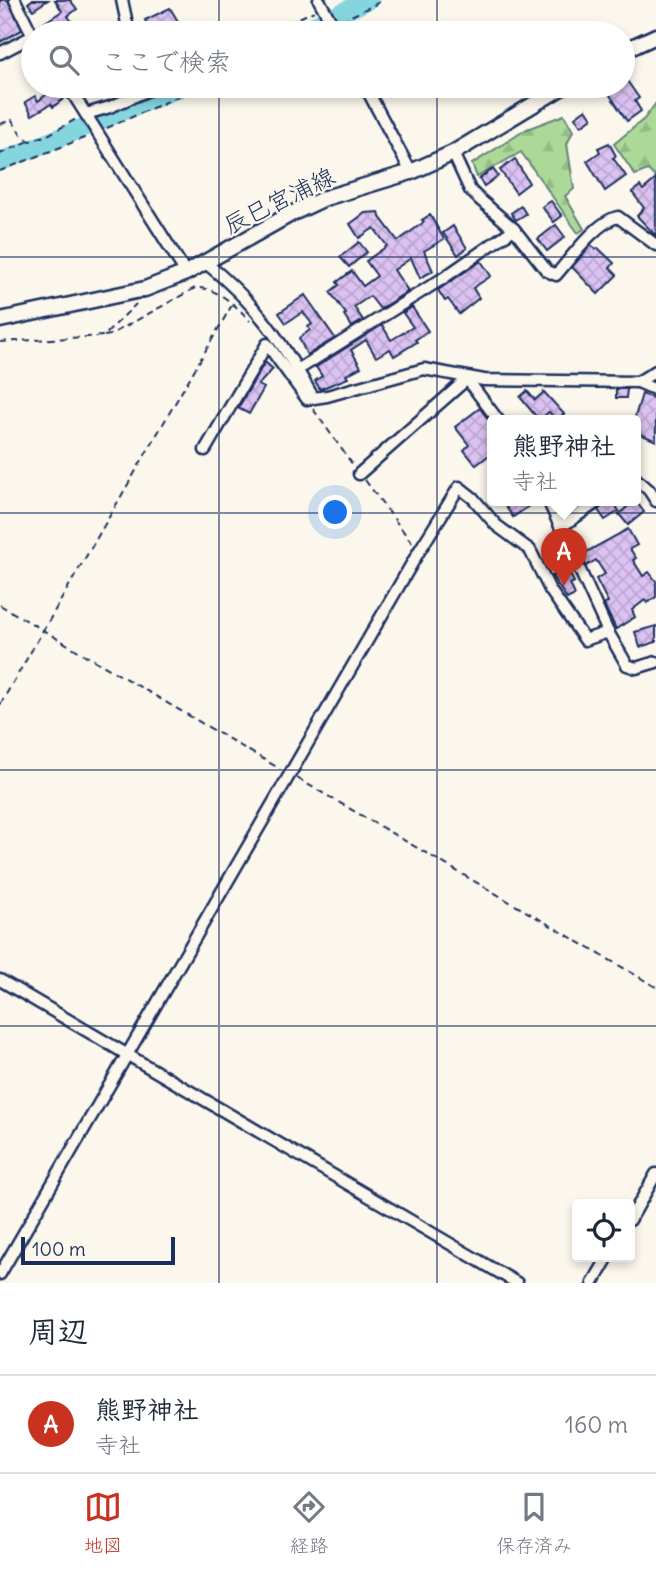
<!DOCTYPE html>
<html lang="ja">
<meta charset="utf-8">
<style>
:root{--surface:#fff;--page:#f6f6f7;--text:#1f2937;--muted:#747a83;--line:#e0e1e3;--accent:#c8321e}
body{margin:0;font-family:Delius,"Klee One",sans-serif;background:var(--page);color:var(--text)}
.controls{position:absolute;right:21px;bottom:21px;display:grid;overflow:hidden;border-radius:7px;box-shadow:0 4px 10px #0003}
.controls button{width:63px;height:63px;display:grid;place-items:center;padding:0;border:0;border-bottom:2px solid var(--line);background:var(--surface);color:var(--text);font:35px sans-serif}
.scale{position:absolute;left:21px;bottom:18px;width:154px;box-sizing:border-box;padding-left:7px;border:4px solid #1b2f5e;border-top:0;font-size:19px;line-height:24px;white-space:nowrap;color:#1b2f5e;-webkit-text-stroke:5px #fbf7ec;paint-order:stroke}
.you{position:absolute;left:336px;top:513px;width:24px;height:24px;margin:-18px;border:5px solid #fff;border-radius:50%;background:#1a73e8;box-shadow:0 0 0 10px #1a73e833}
.badge{display:grid;place-items:center;width:46px;height:46px;border-radius:50%;background:var(--accent);color:#fff;font-size:23px;font-weight:700}
.pin{position:absolute;translate:-50% -58px;filter:drop-shadow(0 2px 4px #0008)}
.pin::after{content:'';position:absolute;top:37px;width:24px;height:21px;background:inherit;clip-path:polygon(0 0,100% 0,50% 100%)}
.popup{position:absolute;left:487px;top:415px;width:154px;height:91px;box-sizing:border-box;display:grid;place-content:center;border-radius:7px;background:var(--surface);filter:drop-shadow(0 2px 5px #0005);font-size:23px;white-space:nowrap;color:var(--muted)}
.popup b{font-size:26px;color:var(--text)}
.popup::after{content:'';position:absolute;left:50%;top:100%;margin-left:-14px;border:14px solid transparent;border-top-color:var(--surface)}
.list{margin:0;padding:0;list-style:none}
h2{display:flex;justify-content:space-between;align-items:center;height:91px;margin:0;padding:0 28px;font-size:30px}
h2 small{font-size:23px;font-weight:400;color:var(--muted)}
.list li{display:grid;grid-template-columns:46px 1fr auto;gap:21px;align-items:center;box-sizing:border-box;height:98px;padding:0 28px;border-top:2px solid var(--line)}
.list b{display:block;font-size:26px;white-space:nowrap}
.list p{margin:0;font-size:23px;white-space:nowrap;color:var(--muted)}
.list em{font-size:23px;font-style:normal;color:var(--muted)}
.icon{flex:none;width:38px;height:38px;fill:none;stroke:currentColor;stroke-width:2;stroke-linecap:round;stroke-linejoin:round}
.map{position:relative;flex:none;width:656px;height:1283px;overflow:hidden}
.search{position:absolute;background:var(--surface);box-shadow:0 4px 10px #0003;left:21px;right:21px;top:21px;height:77px;display:flex;align-items:center;gap:18px;box-sizing:border-box;padding:0 24px;border-radius:38px;color:var(--muted);font-size:26px}
.sheet{height:189px;background:var(--surface)}
nav{display:flex;justify-content:space-around;align-items:center;box-sizing:border-box;height:98px;border-top:2px solid var(--line);background:var(--surface);font-size:19px;color:var(--muted)}
nav a{display:grid;justify-items:center;gap:4px}
nav .on{color:var(--accent)}
.map>svg:first-child{display:block}
</style>
<div class="map">
<svg width="656" height="1283" viewBox="0 0 656 1283">
<defs>
<pattern id="forest-firs" width="22" height="20" patternUnits="userSpaceOnUse" patternTransform="scale(1.75)"><rect width="22" height="20" fill="#add998"/><path d="M5 1l3.5 6h-7zM16 11l3.5 6h-7z" fill="#94bb85"/></pattern>
<pattern id="building-cross-hatch" width="8" height="8" patternUnits="userSpaceOnUse" patternTransform="scale(1.75)"><rect width="8" height="8" fill="#dbc2f1"/><path d="M0 0l8 8M0 8l8-8" fill="none" stroke="#bba7d1"/></pattern>
</defs>
<rect width="100%" height="100%" fill="#fbf7ec"/>
<filter id="ink" filterUnits="userSpaceOnUse"><feTurbulence type="fractalNoise" baseFrequency=".0143" numOctaves="2"/><feDisplacementMap in="SourceGraphic" scale="14" xChannelSelector="R" yChannelSelector="G"/><feConvolveMatrix kernelMatrix="1 2 1 2 8 2 1 2 1" color-interpolation-filters="sRGB"/></filter>
<g filter="url(#ink)">
<g fill="url(#forest-firs)" stroke="#64847b" stroke-width="2">
<polygon points="656,103 656,178 648,170 635,175 614,144 644,119"/>
<polygon points="564,115 573,131 567,144 574,189 565,196 584,229 578,233 521,152 477,177 472,164 527,129"/>
</g>
<g fill="none" stroke-linecap="round" stroke-linejoin="round">
<g stroke="#85d5df" stroke-width="19">
<polyline points="298,33 369,0"/>
<polyline points="0,162 184,86"/>
</g>
</g>
<g fill="url(#building-cross-hatch)" stroke="#1b2f5e" stroke-width="2">
<polygon points="0,0 8,0 22,30 0,42"/>
<polygon points="32,0 48,0 33,10 28,3"/>
<polygon points="55,0 70,0 77,9 68,16 73,24 59,33 42,33 38,27 62,11"/>
<polygon points="170,8 182,28 173,33 151,33 145,20"/>
<polygon points="623,75 639,98 635,101 641,111 627,121 606,89 610,86 623,86"/>
<polygon points="47,86 61,86 66,97 53,107 51,104 32,115 25,102 35,96 38,101 51,91"/>
<polygon points="586,109 592,118 581,126 575,117"/>
<polygon points="609,143 616,156 613,158 626,176 605,191 587,161 600,152 598,148"/>
<polygon points="515,159 529,183 516,193 500,170"/>
<polygon points="493,169 498,176 484,186 479,179"/>
<polygon points="656,179 656,236 637,216 644,208 632,192 640,186 643,190"/>
<polygon points="551,201 562,216 554,222 542,207"/>
<polygon points="521,206 526,214 516,220 511,213"/>
<polygon points="379,212 380,217 398,241 424,222 422,220 430,215 444,239 424,251 433,271 420,278 411,258 394,270 408,291 380,309 370,296 354,307 363,320 352,327 344,315 346,314 330,292 339,285 337,282 352,271 363,286 377,276 366,261 387,246 374,228 359,238 350,224 365,213"/>
<polygon points="556,225 565,237 547,251 538,239"/>
<polygon points="453,226 467,248 458,255 443,233"/>
<polygon points="359,242 367,252 349,267 340,257"/>
<polygon points="591,245 596,249 598,248 614,263 610,268 617,275 598,294 572,267"/>
<polygon points="481,261 491,276 473,288 479,298 459,314 448,299 445,301 438,290"/>
<polygon points="305,295 335,338 307,355 299,338 310,330 308,327 312,324 303,312 286,323 279,313"/>
<polygon points="412,307 428,331 415,340 417,342 394,356 390,349 376,357 366,340 351,350 361,367 346,375 348,378 320,389 315,381 322,376 316,367 382,325 391,340 413,327 403,313"/>
<polygon points="265,362 273,369 258,385 264,388 249,414 238,408"/>
<polygon points="616,389 627,389 626,398 616,398"/>
<polygon points="527,391 535,400 544,392 564,414 556,420 549,412 539,420 520,397"/>
<polygon points="642,394 656,399 656,441 636,432 636,420 634,420"/>
<polygon points="480,408 492,425 492,453 476,465 464,450 469,445 455,427"/>
<polygon points="501,500 538,500 513,517"/>
<polygon points="612,500 619,511 605,520 598,510 607,501"/>
<polygon points="635,500 644,512 628,525 619,514"/>
<polygon points="628,529 637,545 630,549 636,558 633,560 643,576 649,572 656,581 656,597 647,603 645,600 632,610 635,617 616,629 604,605 608,602 596,579 605,574 596,560 586,566 581,555"/>
<polygon points="567,569 574,582 570,584 575,595 567,599 552,576"/>
<polygon points="656,626 656,642 640,647 635,632"/>
</g>
<g fill="none" stroke-linecap="round" stroke-linejoin="round">
<defs>
<g id="minor">
<polyline points="15,0 33,36"/>
<polyline points="122,0 129,33"/>
<polyline points="319,0 337,33"/>
<polyline points="0,53 33,36"/>
<polyline points="68,86 186,273"/>
<polyline points="365,86 411,172"/>
<polyline points="86,114 110,107 158,86"/>
<path d="M453 153 470 190 478 198 514 229 547 271 556 275C570 259 597 221 618 217L656 245"/>
<path d="M206 263C257 304 281 340 313 397"/>
<polyline points="299,369 445,277 514,229"/>
<polyline points="467,379 498,420"/>
<polyline points="638,382 656,371"/>
<polyline points="205,450 267,344 307,399 327,396 424,369 484,380 638,382 656,390"/>
<polyline points="359,474 467,379"/>
<polyline points="636,479 649,490 656,501"/>
<polyline points="548,500 608,632 627,665 636,668 656,662"/>
<polyline points="561,527 600,500"/>
<polyline points="0,980 517,1283"/>
<polyline points="630,1220 656,1174"/>
<polyline points="0,1274 418,553 459,487 473,498 496,525 530,550 550,590 585,640 608,632"/>
<polyline points="593,1283 608,1257"/>
</g>
<g id="secondary">
<polyline points="623,51 656,36"/>
<polyline points="0,320 145,289 186,273 291,214 325,198 411,172 453,153 564,86"/>
</g>
</defs>
<use href="#minor" stroke="#1b2f5e" stroke-width="15"/>
<use href="#secondary" stroke="#1b2f5e" stroke-width="19"/>
<g stroke="#1b2f5e" stroke-width="2" stroke-dasharray="7 5" stroke-linecap="butt">
<polyline points="341,21 384,0"/>
<polyline points="267,33 314,11"/>
<polyline points="315,33 323,29"/>
<polyline points="0,124 12,120 22,136 30,141 48,135 76,119"/>
<polyline points="107,128 202,86"/>
<polyline points="0,154 29,141"/>
<polyline points="0,171 89,136"/>
<path d="M104 336 110 335 195 288C216 287 236 305 250 321"/>
<polyline points="0,342 104,336 136,304"/>
<polyline points="313,409 353,465"/>
<polyline points="365,480 412,543"/>
<polyline points="0,605 280,769"/>
<polyline points="0,705 232,305"/>
<polyline points="297,778 656,987"/>
</g>
<use href="#minor" stroke="#fbf7ec" stroke-width="10"/>
<use href="#secondary" stroke="#fbf7ec" stroke-width="14"/>
</g>
</g>
<path fill="none" stroke="#1b2f5e" stroke-width="2" stroke-opacity="0.55" d="M219 0V33M437 0V33M219 86V1283M437 86V1283M0 257H656M0 513H656M0 770H656M0 1026H656"/>
<g text-anchor="middle" dominant-baseline="central" stroke-width="5" stroke-linejoin="round" paint-order="stroke">
<g font-size="24" fill="#1b2f5e" stroke="#fbf7ec">
<text transform="translate(279 200) rotate(-26)">辰巳宮浦線</text>
</g>
</g>
</svg>
<div class="controls">
<button><svg class="icon" aria-label="locate" viewBox="0 0 24 24"><circle cx="12" cy="12" r="6"/><path d="M12 2v4M12 18v4M2 12h4M18 12h4"/></svg></button>
</div>
<div class="scale">100 m</div>
<div class="you"></div>
<div class="pin badge" style="left:564px;top:586px">A</div>
<div class="popup"><b>熊野神社</b>寺社</div>
<div class="search"><svg class="icon" aria-label="search" viewBox="0 0 24 24"><circle cx="10" cy="10" r="6"/><path d="M15 15l6 6"/></svg>ここで検索</div>
</div>
<section class="sheet">
<h2>周辺<small></small></h2>
<ul class="list">
<li><span class="badge">A</span><div><b>熊野神社</b><p>寺社</p></div><em>160 m</em></li>
</ul>
</section>
<nav>
<a class="on"><svg class="icon" aria-label="map" viewBox="0 0 24 24"><path d="M3 6l6-2 6 2 6-2v14l-6 2-6-2-6 2zM9 4v14M15 6v14"/></svg>地図</a>
<a><svg class="icon" aria-label="directions" viewBox="0 0 24 24"><path d="M12 3l9 9-9 9-9-9zM9 14v-3h6M13 9l2 2-2 2"/></svg>経路</a>
<a><svg class="icon" aria-label="saved" viewBox="0 0 24 24"><path d="M7 4h10v16l-5-4-5 4z"/></svg>保存済み</a>
</nav>
